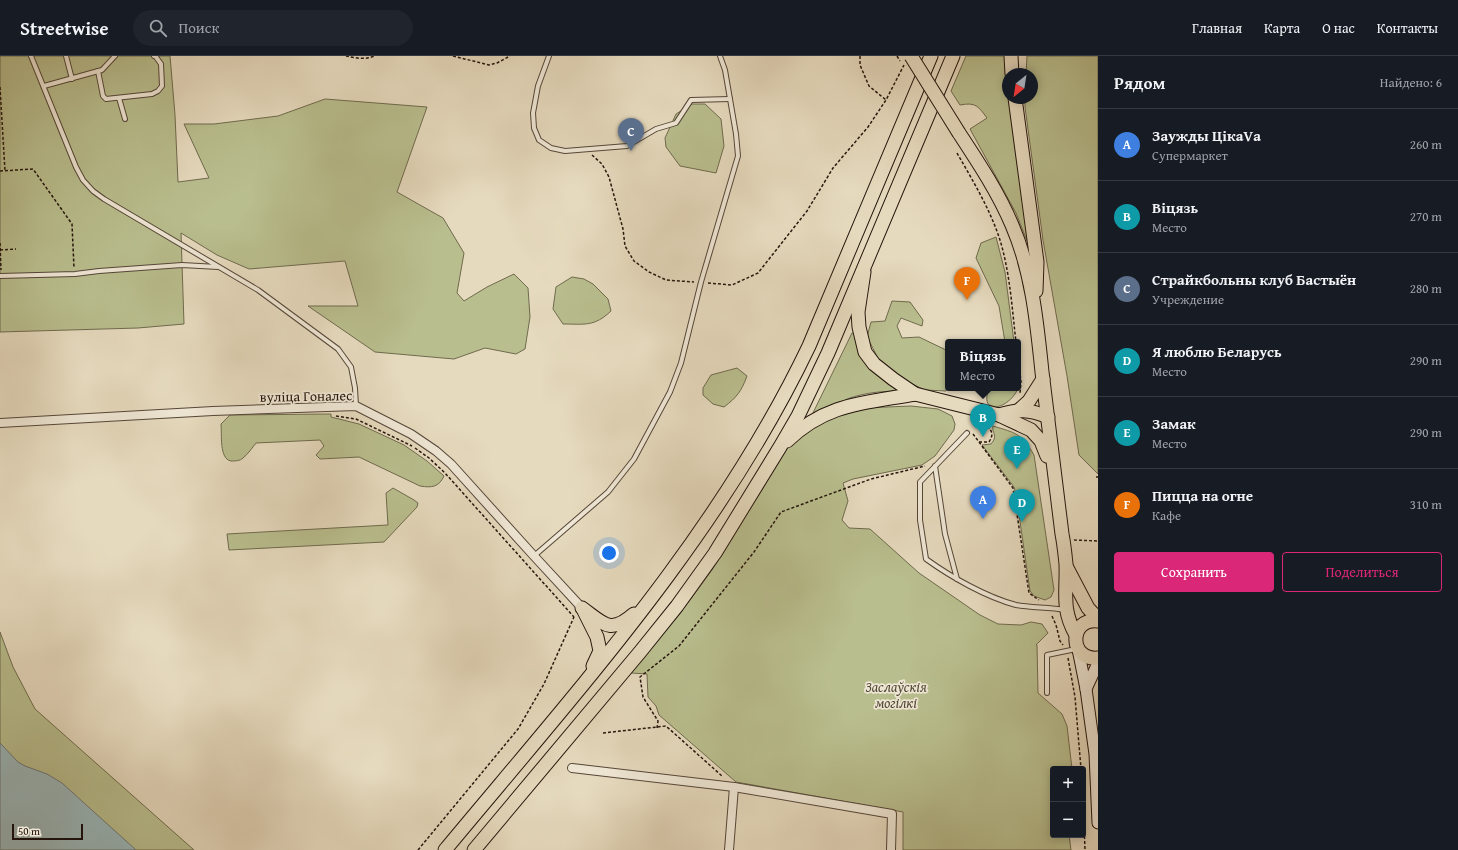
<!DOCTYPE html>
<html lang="ru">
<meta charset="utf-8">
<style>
:root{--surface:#171b24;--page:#20242c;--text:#f1f3f6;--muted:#9ea1a6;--line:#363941;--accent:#db2777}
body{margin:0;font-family:"Gentium Book Plus",serif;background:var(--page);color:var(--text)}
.controls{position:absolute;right:12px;bottom:12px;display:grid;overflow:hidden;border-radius:4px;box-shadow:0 2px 10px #0003}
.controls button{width:36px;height:36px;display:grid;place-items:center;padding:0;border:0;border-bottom:1px solid var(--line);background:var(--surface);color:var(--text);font:20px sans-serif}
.compass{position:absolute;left:1002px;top:12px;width:36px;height:36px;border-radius:50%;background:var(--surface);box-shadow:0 2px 10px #0003;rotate:210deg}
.scale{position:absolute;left:12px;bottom:10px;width:71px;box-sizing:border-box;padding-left:4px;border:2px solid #25150d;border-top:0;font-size:11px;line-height:14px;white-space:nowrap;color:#25150d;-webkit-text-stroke:3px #efe7d5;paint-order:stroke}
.you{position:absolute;left:609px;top:497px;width:14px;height:14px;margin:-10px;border:3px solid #fff;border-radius:50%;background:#1a73e8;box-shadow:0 0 0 6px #1a73e833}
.badge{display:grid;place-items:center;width:26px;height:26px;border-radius:50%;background:var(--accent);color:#fff;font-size:13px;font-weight:700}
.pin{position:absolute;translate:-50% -33px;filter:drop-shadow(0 1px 2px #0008)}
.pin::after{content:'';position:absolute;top:21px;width:14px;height:12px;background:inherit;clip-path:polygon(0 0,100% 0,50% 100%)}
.popup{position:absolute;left:945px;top:283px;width:76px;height:52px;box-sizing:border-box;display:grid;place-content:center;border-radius:4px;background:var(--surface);filter:drop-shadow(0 1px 3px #0005);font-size:13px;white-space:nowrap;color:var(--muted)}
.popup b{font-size:15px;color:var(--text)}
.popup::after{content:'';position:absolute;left:50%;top:100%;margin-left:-8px;border:8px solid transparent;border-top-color:var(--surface)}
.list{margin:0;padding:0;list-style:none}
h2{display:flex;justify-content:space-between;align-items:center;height:52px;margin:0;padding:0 16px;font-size:17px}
h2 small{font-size:13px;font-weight:400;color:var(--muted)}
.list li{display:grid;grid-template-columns:26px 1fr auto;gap:12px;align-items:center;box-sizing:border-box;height:72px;padding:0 16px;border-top:1px solid var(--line)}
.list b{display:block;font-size:15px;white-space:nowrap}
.list p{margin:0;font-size:13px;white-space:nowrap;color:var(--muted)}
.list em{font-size:13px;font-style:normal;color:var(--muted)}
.actions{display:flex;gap:8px;padding:12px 16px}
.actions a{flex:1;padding:9px 0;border:1px solid var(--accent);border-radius:4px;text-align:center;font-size:14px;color:var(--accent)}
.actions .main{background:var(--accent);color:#fff}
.icon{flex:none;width:22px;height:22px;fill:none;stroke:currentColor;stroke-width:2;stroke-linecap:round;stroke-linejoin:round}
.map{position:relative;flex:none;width:1098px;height:794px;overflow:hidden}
header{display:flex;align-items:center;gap:24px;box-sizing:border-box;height:56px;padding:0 20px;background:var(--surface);border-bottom:1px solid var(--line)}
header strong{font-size:19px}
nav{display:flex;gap:22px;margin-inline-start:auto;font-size:14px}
.search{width:280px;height:36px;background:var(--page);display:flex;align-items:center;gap:10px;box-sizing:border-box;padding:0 14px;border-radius:22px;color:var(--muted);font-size:15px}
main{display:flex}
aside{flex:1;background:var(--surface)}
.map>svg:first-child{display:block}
</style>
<header>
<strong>Streetwise</strong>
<div class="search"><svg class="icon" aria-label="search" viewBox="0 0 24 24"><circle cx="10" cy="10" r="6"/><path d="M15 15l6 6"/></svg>Поиск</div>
<nav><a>Главная</a><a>Карта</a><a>О нас</a><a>Контакты</a></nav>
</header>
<main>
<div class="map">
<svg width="1098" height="794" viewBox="0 0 1098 794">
<rect width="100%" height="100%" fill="#e6dabe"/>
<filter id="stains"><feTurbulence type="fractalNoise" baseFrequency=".005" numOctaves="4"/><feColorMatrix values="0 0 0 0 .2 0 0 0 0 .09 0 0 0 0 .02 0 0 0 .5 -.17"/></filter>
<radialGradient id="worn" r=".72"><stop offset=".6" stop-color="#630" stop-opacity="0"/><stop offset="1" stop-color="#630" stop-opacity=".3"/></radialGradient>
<g fill="#b9be8e" stroke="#6f6a4e">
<polygon points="0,0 170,0 175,59 178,126 209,122 184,68 214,68 278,60 325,43 427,51 397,136 443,162 464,197 457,237 464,245 487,231 514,218 528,232 530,261 525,293 516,298 485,292 454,303 375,296 308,250 358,250 345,205 249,213 217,199 181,177 184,268 138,272 0,276"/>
<path d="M966 0H1005L1008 25V42H1010L1029 190 1016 157 970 73 987 62C978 50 976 46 960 49L951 35Z"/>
<polygon points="1027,0 1098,0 1098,418 1079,399 1067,320 1043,184 1025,51 1025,42 1032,42 1032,18 1026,18"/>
<polygon points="692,48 705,48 721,63 724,90 716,117 680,110 666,91 665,82 676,58"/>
<polygon points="996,181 1005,216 1014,286 1005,286 999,250 976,202 981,187"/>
<path d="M572 221 584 223 593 228 608 243 611 255C594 271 585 268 563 268L553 253 556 231Z"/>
<polygon points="892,245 910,246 923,264 922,270 901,262 897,270 902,282 919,281 946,294 948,297 948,331 946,335 925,334 904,324 879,304 867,281 871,266 885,265"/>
<path d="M852 277 855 278 902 335C880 335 859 337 840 346 830 350 822 357 811 361Z"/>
<path d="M737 312 747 320C741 336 737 341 724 351L713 348 703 339V332L711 319Z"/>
<path d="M989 332H1018C1011 352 978 362 989 332Z"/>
<polygon points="911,350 938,353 952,360 955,368 954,374 935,400 922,409 853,423 843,427 848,445 842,464 849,472 870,473 919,517 980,559 998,568 1021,569 1031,566 1042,568 1048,577 1036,589 1037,589 1038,637 1062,658 1067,670 1072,713 1053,713 1053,779 1069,779 1071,794 903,794 903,756 736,726 659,659 656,650 648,641 647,618 631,617 690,544 712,514 791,386 821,363 863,352"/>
<path d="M331 358V361L359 368 404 389 427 405 444 420C439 431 432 432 420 430L359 401 320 403 316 399 324 390 320 384 256 387C252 392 248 398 243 402 240 405 235 405 231 405 219 403 222 378 221 368L230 359Z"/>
<path d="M993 370C1016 377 1021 377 1034 399L1054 534 1051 541 1045 544 1034 540 1030 535 1016 438 1014 431 982 389 991 388C999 379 991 377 993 370Z"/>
<polygon points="393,432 414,444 418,447 417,451 384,486 229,494 227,478 388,469 386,437"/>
<polygon points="0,576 13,611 35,653 194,794 0,794"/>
</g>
<polygon fill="#9ab8bc" stroke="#6b7776" points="0,687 18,706 25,710 47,718 62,727 136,794 0,794"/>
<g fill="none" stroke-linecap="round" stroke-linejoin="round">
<defs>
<g id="service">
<polyline points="31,0 76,111 83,124 93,135 104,143 258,234 338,293 351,311 355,332 356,350"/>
<polyline points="66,0 72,23"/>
<polyline points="549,0 538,30 533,57 534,72 539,84 551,92 565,95 627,90 656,73 676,67 691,44 730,43"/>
<polyline points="98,15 103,40 106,43 152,38 158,35 162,30 161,8 156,1 154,0"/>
<polyline points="44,30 102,14 115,0"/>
<polyline points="119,42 125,63"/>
<polyline points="0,220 75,218 99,215 182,209 218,211"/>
<path d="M967 377 920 426V464L926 503C951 521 986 541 1016 549 1031 552 1049 551 1065 554"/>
<polyline points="935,410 945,478 957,523"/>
<polyline points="534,500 608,436 634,403 670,336 681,307 701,226 738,100 736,78 730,43 725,14 720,0"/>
<polyline points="1047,637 1047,599 1076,593"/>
</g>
<g id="minor">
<polyline points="0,367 213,355 356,350 411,378 436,395 451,408 534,500 582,552"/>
<polyline points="572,712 734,731 892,758 891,794"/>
<polyline points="729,794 734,731"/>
</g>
<g id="secondary">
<polyline points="1078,593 1086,633 1095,698 1098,767"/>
<polyline points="1086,633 1098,607"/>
</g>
<g id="primary">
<polyline points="1011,0 1012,18"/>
<polyline points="1015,42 1037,206 1036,235"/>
<path d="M959 77C978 106 998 136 1012 169 1032 215 1037 267 1042 316 1049 370 1055 424 1062 478 1064 488 1065 498 1066 508 1067 536 1061 553 1076 579"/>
<polyline points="864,216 858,256 859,271 865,296 874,308 893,323 915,338 999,359 1031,374 1041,385 1047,400"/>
<polyline points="1018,355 1029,345 1043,323"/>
<path d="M999 359C1018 353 1029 353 1048 361"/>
<polyline points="1067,512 1088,552 1098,563"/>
<path d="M1098 565C1069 561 1068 605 1098 602"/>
</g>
<g id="trunk">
<path d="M787 385C826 347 865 347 915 338"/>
<path d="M582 552C604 568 610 579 634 558"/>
<polyline points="584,555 597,581 600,595 593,610"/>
<path d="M445 794C577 635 719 479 809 290L931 0"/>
<polyline points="474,794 640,596 677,550 715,497 780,391 798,360 828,297 953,0"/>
</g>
</defs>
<use href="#service" stroke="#554639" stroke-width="6"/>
<use href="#minor" stroke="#554639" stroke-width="10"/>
<use href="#secondary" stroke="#25150d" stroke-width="13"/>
<use href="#primary" stroke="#25150d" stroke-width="15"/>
<use href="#trunk" stroke="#25150d" stroke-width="15"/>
<g stroke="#25150d" stroke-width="1.5" stroke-dasharray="3 2" stroke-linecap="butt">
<path d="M346 0C355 2 366 4 374 0"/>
<polyline points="453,0 489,9 497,7 510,0"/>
<polyline points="860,0 860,9 869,30 886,44"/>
<polyline points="0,31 5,115"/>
<path d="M957 97C973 125 990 153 1000 184 1010 217 1012 252 1016 286"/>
<polyline points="592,99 602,108 609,121 623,173 625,190 634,205 649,216 666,224 694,226"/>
<polyline points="0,115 33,113 72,168 74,212"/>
<polyline points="0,187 1,214"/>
<polyline points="0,194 16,193"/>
<polyline points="708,227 732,229 758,217 807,155 833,112 868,71 886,44 904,9"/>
<polyline points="1018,299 1021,326 1020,337"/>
<polyline points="336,360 356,363 412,390"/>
<path d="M973 378 979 386H989C993 380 993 376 988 371L990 368"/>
<polyline points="979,386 1013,432 1029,537 1039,544"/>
<polyline points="415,392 429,402 445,417 574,561"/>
<polyline points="1096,421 1098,421"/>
<polyline points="1074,484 1098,485"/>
<polyline points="1052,560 1056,569 1060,585 1063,589"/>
<polyline points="1068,602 1075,641 1081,713"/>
<polyline points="657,672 658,665 643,641 640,621 679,590 754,496 781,456 871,423 925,410"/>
<polyline points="603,677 666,670 722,720"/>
<polyline points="1083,740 1085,794"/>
<polyline points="418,794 518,673 544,628 574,561"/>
</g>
<use href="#service" stroke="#efe7d5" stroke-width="4"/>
<use href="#minor" stroke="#efe7d5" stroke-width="8"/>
<use href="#secondary" stroke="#efe7d5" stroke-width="11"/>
<use href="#primary" stroke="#e6dabe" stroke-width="13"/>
<use href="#trunk" stroke="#e6dabe" stroke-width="13"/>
<defs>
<polyline id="primary-bridge" points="911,0 959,77"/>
</defs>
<use href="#primary-bridge" stroke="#25150d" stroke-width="15" stroke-linecap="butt"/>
<polyline stroke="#25150d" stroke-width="1.5" stroke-dasharray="3 2" stroke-linecap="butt" points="897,0 900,5"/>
<use href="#primary-bridge" stroke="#e6dabe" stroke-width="13"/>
</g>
<g text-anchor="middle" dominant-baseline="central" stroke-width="3.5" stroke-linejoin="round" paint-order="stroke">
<g font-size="14" fill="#25150d" stroke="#efe7d5">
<text transform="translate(306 340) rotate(-1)">вуліца Гоналес</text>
</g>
<g font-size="14" font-style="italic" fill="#514834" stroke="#efe7d5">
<text x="896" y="631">Заслаўскія<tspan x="896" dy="16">могілкі</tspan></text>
</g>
</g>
<rect width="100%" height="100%" filter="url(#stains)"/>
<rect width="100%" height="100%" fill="url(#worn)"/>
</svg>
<div class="controls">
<button>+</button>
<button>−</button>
</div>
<svg class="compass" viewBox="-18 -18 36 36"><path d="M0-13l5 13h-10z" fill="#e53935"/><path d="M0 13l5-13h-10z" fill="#9ea1a6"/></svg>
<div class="scale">50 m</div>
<div class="you"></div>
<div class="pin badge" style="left:983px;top:463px;background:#3f7fe0">A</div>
<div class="pin badge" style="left:983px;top:381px;background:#0f9aa8">B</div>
<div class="popup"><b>Віцязь</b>Место</div>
<div class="pin badge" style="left:631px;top:95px;background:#5c6f8a">C</div>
<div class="pin badge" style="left:1022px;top:466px;background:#0f9aa8">D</div>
<div class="pin badge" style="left:1017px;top:413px;background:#0f9aa8">E</div>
<div class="pin badge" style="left:967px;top:244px;background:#e8710a">F</div>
</div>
<aside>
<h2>Рядом<small>Найдено: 6</small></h2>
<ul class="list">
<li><span class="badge" style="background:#3f7fe0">A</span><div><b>Заужды ЦікаVа</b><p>Супермаркет</p></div><em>260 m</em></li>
<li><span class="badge" style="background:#0f9aa8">B</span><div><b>Віцязь</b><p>Место</p></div><em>270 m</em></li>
<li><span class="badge" style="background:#5c6f8a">C</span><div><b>Страйкбольны клуб Бастыён</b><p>Учреждение</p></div><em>280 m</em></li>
<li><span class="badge" style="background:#0f9aa8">D</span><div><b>Я люблю Беларусь</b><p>Место</p></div><em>290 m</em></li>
<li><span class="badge" style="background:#0f9aa8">E</span><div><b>Замак</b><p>Место</p></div><em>290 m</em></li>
<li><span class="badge" style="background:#e8710a">F</span><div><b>Пицца на огне</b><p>Кафе</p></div><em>310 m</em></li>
</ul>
<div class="actions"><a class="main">Сохранить</a><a>Поделиться</a></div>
</aside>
</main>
